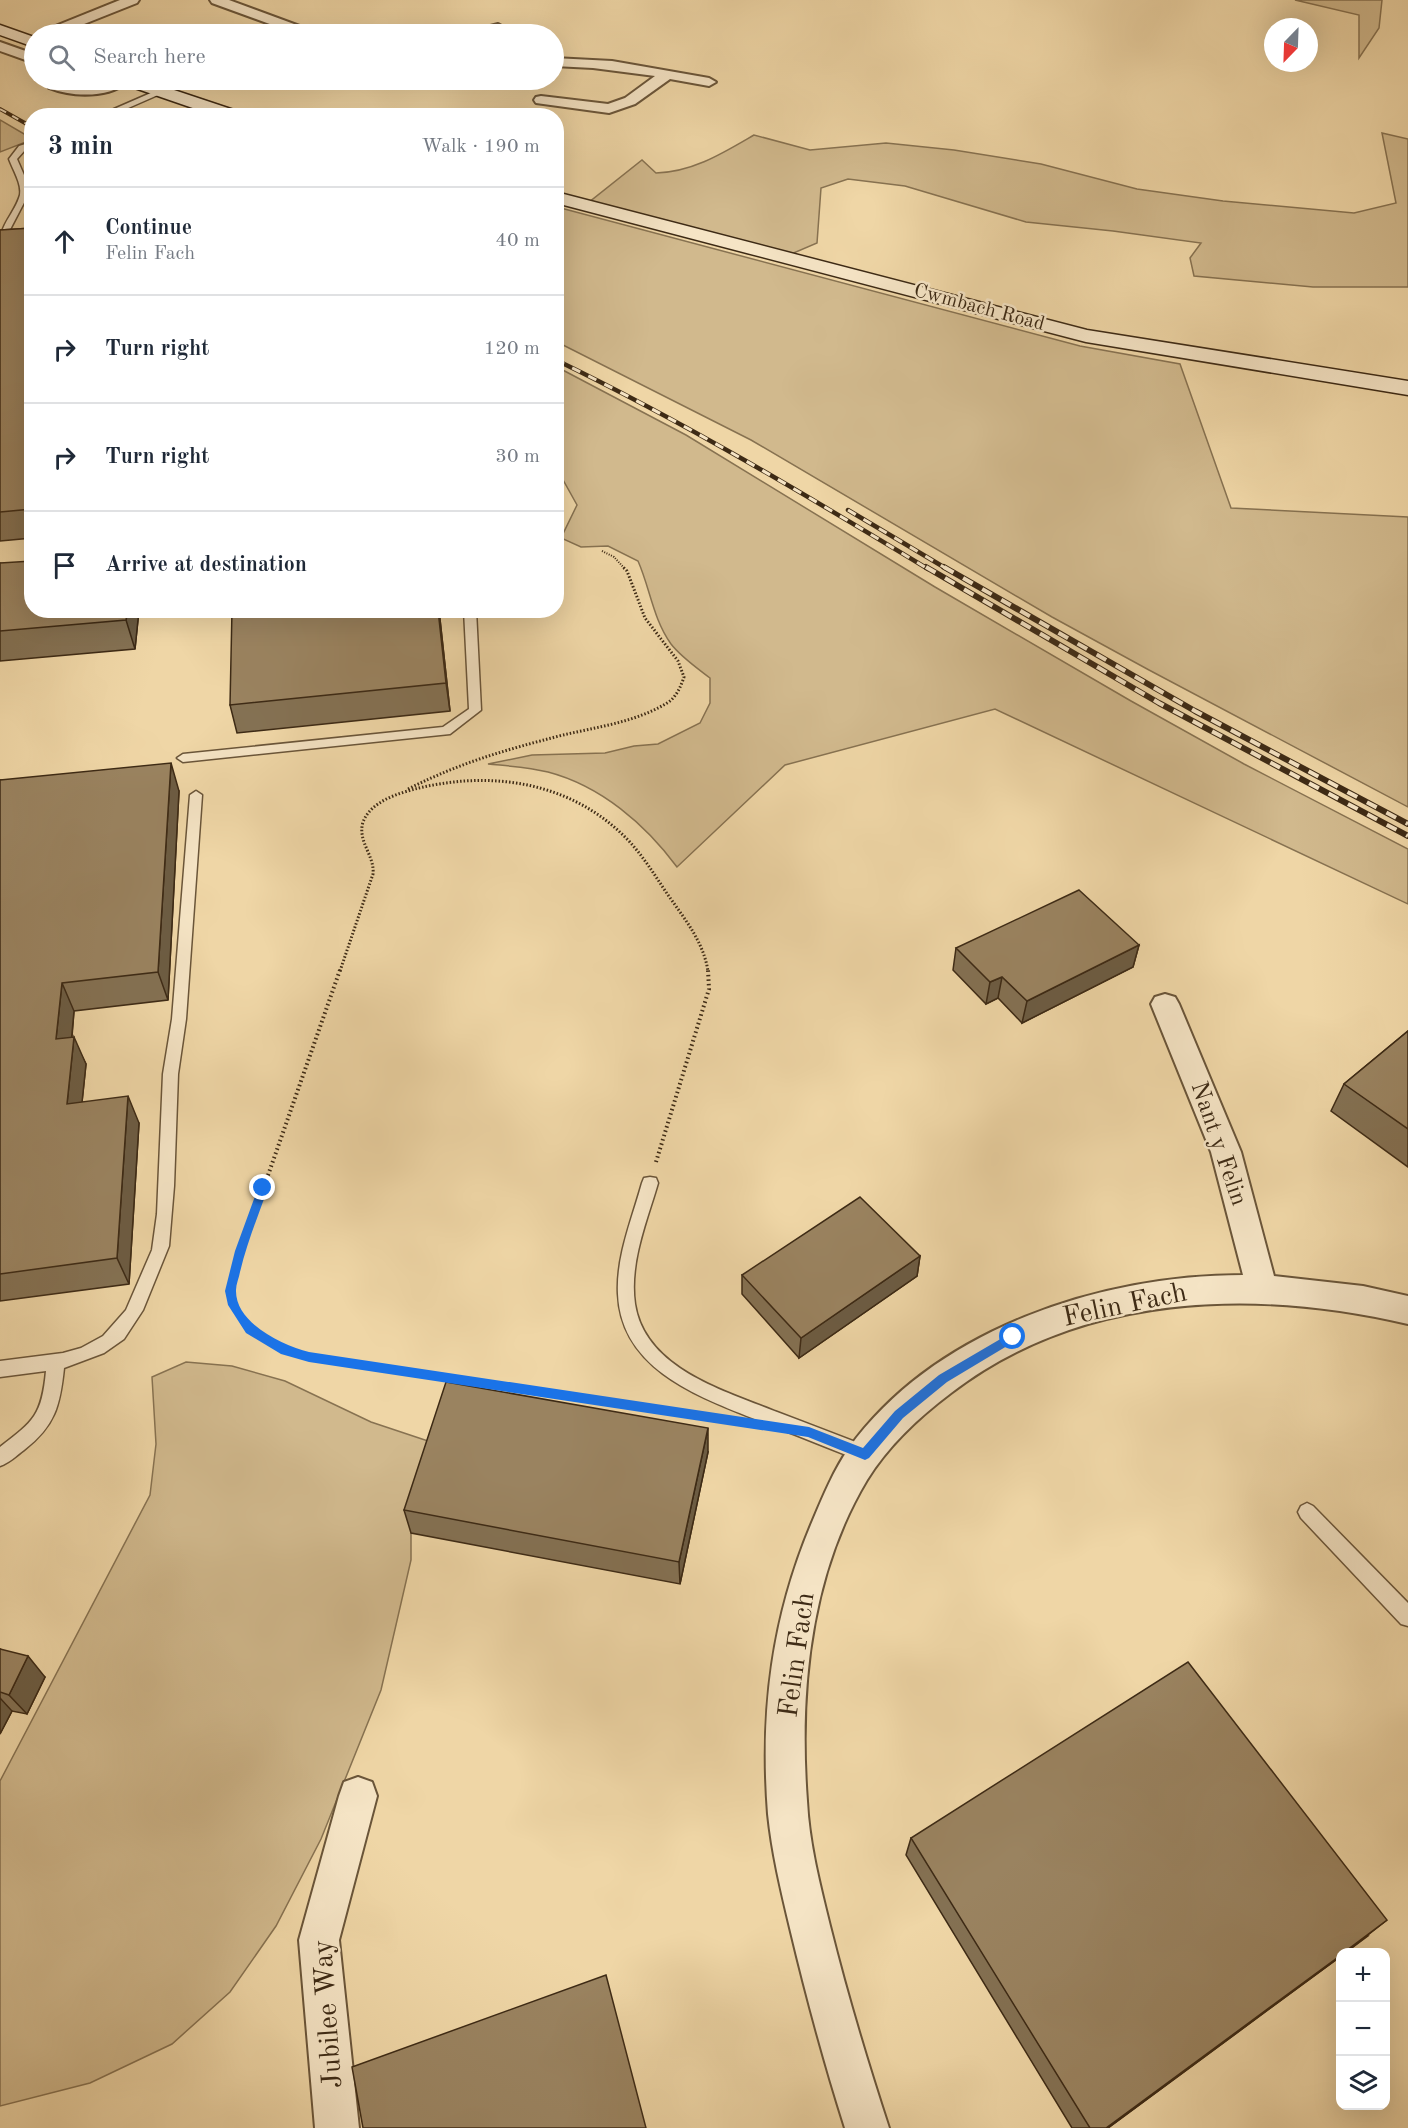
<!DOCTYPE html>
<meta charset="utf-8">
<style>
:root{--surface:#fff;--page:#f6f6f7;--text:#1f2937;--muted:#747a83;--line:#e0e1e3}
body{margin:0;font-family:"Old Standard TT",serif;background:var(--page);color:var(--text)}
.controls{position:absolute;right:18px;bottom:18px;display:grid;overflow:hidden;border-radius:12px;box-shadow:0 6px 24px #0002}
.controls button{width:54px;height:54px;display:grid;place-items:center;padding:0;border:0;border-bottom:2px solid var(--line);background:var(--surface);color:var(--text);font:30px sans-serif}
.compass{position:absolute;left:1264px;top:18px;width:54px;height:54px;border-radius:50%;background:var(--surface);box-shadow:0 6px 24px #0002;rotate:203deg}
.stop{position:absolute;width:18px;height:18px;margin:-14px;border:4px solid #1a73e8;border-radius:50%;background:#fff}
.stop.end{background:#1a73e8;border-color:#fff;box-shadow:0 2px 6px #0008}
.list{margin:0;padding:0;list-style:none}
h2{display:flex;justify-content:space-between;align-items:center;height:78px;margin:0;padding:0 24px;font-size:26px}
h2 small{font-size:20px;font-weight:400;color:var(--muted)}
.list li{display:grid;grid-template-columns:39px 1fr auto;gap:18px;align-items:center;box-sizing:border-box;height:108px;padding:0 24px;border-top:2px solid var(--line)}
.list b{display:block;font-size:22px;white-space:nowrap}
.list p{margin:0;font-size:20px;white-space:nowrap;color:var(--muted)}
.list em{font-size:20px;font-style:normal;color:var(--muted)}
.icon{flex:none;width:33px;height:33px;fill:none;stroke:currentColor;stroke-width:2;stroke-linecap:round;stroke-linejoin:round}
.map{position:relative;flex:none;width:1408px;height:2128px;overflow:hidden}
.search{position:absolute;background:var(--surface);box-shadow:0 6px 24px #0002;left:24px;top:24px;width:540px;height:66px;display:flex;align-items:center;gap:15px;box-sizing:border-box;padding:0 21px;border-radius:33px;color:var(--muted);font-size:22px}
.panel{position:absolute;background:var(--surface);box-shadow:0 6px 24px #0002;left:24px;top:108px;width:540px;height:510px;border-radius:24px}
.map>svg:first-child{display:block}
</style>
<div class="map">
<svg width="1408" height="2128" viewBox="0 0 1408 2128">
<rect width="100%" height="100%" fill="#efd6a6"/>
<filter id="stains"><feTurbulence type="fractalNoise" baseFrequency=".00333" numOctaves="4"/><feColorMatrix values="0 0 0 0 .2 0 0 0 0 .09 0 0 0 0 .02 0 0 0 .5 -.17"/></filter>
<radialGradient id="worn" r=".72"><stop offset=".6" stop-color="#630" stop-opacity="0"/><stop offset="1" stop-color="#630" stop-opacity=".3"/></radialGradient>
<g fill="#d1b98d" stroke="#877251" stroke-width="1.5">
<polygon points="1295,0 1382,0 1379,28 1359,58 1359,15"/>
<polygon points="0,120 31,138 31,140 0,152"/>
<path d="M1382 133 1408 139V287H1313L1194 276 1190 258 1201 243 1113 231 1026 222 905 186 848 179 821 188 817 243 789 255 588 203 642 160 656 173C693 172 723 153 754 135L810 150 886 143 954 150 1041 164 1137 189 1223 201 1354 213 1396 203Z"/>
<polygon points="557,207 1080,346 1180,364 1231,508 1408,517 1408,807 1149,670 1052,617 751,440 557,342"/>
<path d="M557 367 686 435 935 587 1131 701 1244 764 1408 849V904L995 709 785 765 677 867C645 824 601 786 548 772 528 767 508 766 488 764L532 755 605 753 634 746 658 744 700 723 710 703V678C697 668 681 657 671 644 653 619 650 588 638 561L608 546 581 547 561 538 577 505 557 469Z"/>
<polygon points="186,1362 232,1366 285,1381 371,1422 440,1445 411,1533 411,1560 381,1690 321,1839 276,1926 230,1992 172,2044 90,2083 0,2106 0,1781 150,1495 156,1444 152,1377"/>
</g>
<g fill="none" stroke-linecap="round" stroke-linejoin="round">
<defs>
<g id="service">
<polygon points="160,89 167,91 110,116 98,116"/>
<path d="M32 142V147L25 150 17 159 27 182 28 195 4 241 0 244C0 224 15 213 20 195 22 184 13 170 9 159L19 146Z"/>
<polygon points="464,610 476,610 481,710 450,734 183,762 177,758 183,754 443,727 469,709"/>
<path d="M196 791 202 795 186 1019 178 1074 174 1186 169 1246 143 1310 124 1339 104 1353 64 1368C60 1406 55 1426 24 1450 16 1456 9 1463 0 1466V1447C34 1421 42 1415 46 1371L0 1377V1361L63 1353 81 1348 103 1336 126 1310 152 1250 157 1214 163 1074 172 1019 190 795Z"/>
<path d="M650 1177 656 1178 658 1183C647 1221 629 1263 635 1304 645 1369 725 1391 777 1412 809 1424 840 1436 871 1448L874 1454 871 1460 865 1462C832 1450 800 1436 767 1424 706 1399 621 1373 618 1294 616 1257 632 1219 642 1183L644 1178Z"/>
<polygon points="1307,1503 1313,1506 1408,1603 1408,1626 1401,1624 1301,1518 1298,1512 1301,1506"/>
</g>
<g id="minor">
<polygon points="120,0 139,0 137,3 59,34 41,34 43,31"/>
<polygon points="210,0 229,0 313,31 315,34 297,34 212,3"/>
<polygon points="498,24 505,28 503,31 490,34 469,34 471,31"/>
<polygon points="0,42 34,54 34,63 0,51"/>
<polygon points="554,58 612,61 709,78 716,82 709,86 670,79 635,104 609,113 536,103 534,100 536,97 541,96 608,104 625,98 655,76 593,68 554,66"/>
<path d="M45 80C59 78 67 87 81 86 98 86 112 78 129 80 112 99 71 97 49 88Z"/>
<path d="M1165 994 1175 997 1179 1004 1241 1152 1274 1276 1363 1286 1408 1296V1324C1254 1288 1081 1293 951 1393 919 1417 888 1446 867 1480 810 1575 799 1692 807 1801 809 1843 820 1885 830 1926 847 1994 867 2061 889 2128H845C824 2062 806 1995 790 1928 781 1890 772 1853 768 1814 760 1710 772 1616 813 1520 823 1496 834 1470 849 1448 935 1329 1101 1275 1243 1275L1211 1152 1151 1004 1155 997Z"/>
<polygon points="358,1777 372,1782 377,1796 339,1940 359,2128 315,2128 299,1940 339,1796 344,1782"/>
</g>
<g id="secondary">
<polygon points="0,25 34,37 34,47 0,35"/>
<polygon points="121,80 144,80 240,112 242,116 216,116 123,84"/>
<polygon points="556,192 1087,330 1408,381 1408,395 1086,342 556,203"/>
</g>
</defs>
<use href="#service" stroke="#6a5539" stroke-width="3"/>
<use href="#minor" stroke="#6a5539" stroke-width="4"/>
<use href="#secondary" stroke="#3d2a15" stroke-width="3"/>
<polyline stroke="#3d2a15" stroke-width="2" stroke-dasharray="1 1.5" stroke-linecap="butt" points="602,551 614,557 625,569"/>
<g stroke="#3d2a15" stroke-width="3" stroke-dasharray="1.5 2" stroke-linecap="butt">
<path d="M408 789C462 762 505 750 563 735 597 727 636 722 667 703 676 698 681 686 684 677L678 661 645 618 627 571 623 567"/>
<path d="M340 971 373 874C375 856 357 841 363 822 371 801 399 793 419 788 495 770 573 783 628 840 643 856 654 874 666 892 683 917 703 940 708 971"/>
</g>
<g stroke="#3d2a15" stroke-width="4" stroke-dasharray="1.5 3" stroke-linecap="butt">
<path d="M340 970 234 1272C221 1323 266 1345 308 1357L701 1416"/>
<polyline points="656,1162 709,989 708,970"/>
</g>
<use href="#service" fill="#f5e4c5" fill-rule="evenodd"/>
<use href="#minor" fill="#f5e4c5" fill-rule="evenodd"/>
<use href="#secondary" fill="#f5e4c5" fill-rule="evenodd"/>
<defs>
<polyline id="rail-far2" points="0,109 32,127"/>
<g id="rail-far1">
<path d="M556 360C684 422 806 495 928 569"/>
<polyline points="848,510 947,569"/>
</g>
<g id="rail">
<polyline points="926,567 1159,703 1408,836"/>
<polyline points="944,567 1195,711 1408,824"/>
</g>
</defs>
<use href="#rail-far2" stroke="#3d2a15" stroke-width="4"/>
<use href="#rail-far1" stroke="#3d2a15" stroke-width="4.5"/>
<use href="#rail" stroke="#3d2a15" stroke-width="6"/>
<use href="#rail-far2" stroke="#f5e4c5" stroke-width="2" stroke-dasharray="7" stroke-linecap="butt"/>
<use href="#rail-far1" stroke="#f5e4c5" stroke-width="3" stroke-dasharray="9" stroke-linecap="butt"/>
<use href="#rail" stroke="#f5e4c5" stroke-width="4" stroke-dasharray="11" stroke-linecap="butt"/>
</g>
<g fill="#847153" stroke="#3d2a15" stroke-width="1.5">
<polygon points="32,228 32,538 0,541 0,230"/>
<polygon points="0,563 139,610 135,649 0,661"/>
<polygon points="439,610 450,711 237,733 230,705"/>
<polygon points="0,780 179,791 168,1000 74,1011 72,1037 86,1064 82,1102 139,1123 129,1284 0,1301"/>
<polygon points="1139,945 1133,967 1022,1023 998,998 986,1004 953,970 956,948"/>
<polygon points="1408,1031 1408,1167 1331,1111 1344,1084"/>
<polygon points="920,1256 917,1276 799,1358 742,1294 742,1275"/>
<polygon points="708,1452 680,1584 411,1533 404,1510"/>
<polygon points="0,1649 45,1677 27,1714 12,1711 0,1734"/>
<polygon points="911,1838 1368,1936 1345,1953 1341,1953 1341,1956 1108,2128 1072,2128 906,1855"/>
</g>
<g fill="#6c5c43" stroke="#3d2a15" stroke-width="1.5">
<polygon points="128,610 139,610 135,649 126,620"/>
<polygon points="438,610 439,610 450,711 446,683"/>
<polygon points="171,763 179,791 168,1000 158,972"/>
<polygon points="1139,945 1133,967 1022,1023 1027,1001"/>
<polygon points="1002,977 998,998 986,1004 990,982"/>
<polygon points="62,983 74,1011 69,1066 56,1039"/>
<polygon points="74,1037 86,1064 79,1131 67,1104"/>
<polygon points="128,1096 139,1123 129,1284 117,1258"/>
<polygon points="920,1256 917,1276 799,1358 801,1338"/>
<polygon points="708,1428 708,1452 680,1584 679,1562"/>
<polygon points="28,1656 45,1677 27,1714 9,1695"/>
<polygon points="0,1698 12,1711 0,1734"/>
<polygon points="1387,1920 1345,1953 1343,1953"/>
<polygon points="1341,1955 1341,1956 1108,2128 1106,2128"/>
</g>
<g fill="#9a8360" stroke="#3d2a15" stroke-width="1.5">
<polygon points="32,228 32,509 0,512 0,230"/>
<polygon points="32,561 32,610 128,610 126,620 0,631 0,563"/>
<polygon points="232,610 438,610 446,683 230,705"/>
<polygon points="171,763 158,972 62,983 56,1039 74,1037 67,1104 128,1096 117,1258 0,1274 0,780"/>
<polygon points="1079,890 1139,945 1027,1001 1002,977 990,982 956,948"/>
<polygon points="1408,1031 1408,1129 1344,1084"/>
<polygon points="860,1197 920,1256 801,1338 742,1275"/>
<polygon points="446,1382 708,1428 679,1562 404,1510"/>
<polygon points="0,1649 28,1656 9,1695 0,1692"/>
<polygon points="1188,1662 1387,1920 1343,1953 1341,1953 1341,1955 1106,2128 1090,2128 911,1838"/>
<polygon points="606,1975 646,2128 363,2128 352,2067"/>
</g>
<path fill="#1a73e8" d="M263 1184 268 1188C258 1216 247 1243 240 1272 239 1278 236 1284 236 1290 235 1323 282 1345 309 1352L809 1427 863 1448 895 1411 939 1375 1009 1334H1017L1018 1337 1017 1340 947 1382 903 1418 869 1458 865 1460 808 1437 309 1362 281 1354 246 1333 228 1305 225 1291 235 1251 258 1188Z"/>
<g text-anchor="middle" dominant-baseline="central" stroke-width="5" stroke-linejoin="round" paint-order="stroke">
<g font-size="20" fill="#3d2a15" stroke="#f5e4c5">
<text transform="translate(979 308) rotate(15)">Cwmbach Road</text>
</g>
<g font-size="24" fill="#3d2a15" stroke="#f5e4c5">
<text transform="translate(1218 1144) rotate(71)">Nant y Felin</text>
</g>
<g font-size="28" fill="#3d2a15" stroke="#f5e4c5">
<text transform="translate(1125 1306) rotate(-12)">Felin Fach</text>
<text transform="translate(798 1655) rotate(-82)">Felin Fach</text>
<text transform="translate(329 2014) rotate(-94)">Jubilee Way</text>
</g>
</g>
<rect width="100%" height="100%" filter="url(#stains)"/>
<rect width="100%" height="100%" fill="url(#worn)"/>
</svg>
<div class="controls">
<button>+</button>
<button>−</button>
<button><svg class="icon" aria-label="layers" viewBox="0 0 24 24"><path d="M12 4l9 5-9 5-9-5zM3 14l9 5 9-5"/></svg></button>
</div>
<svg class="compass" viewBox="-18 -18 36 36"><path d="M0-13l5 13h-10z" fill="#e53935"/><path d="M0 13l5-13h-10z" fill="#747a83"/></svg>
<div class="stop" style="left:1013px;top:1337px"></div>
<div class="stop end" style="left:263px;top:1188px"></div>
<div class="search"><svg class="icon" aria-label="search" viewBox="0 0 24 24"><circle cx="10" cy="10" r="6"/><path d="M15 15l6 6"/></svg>Search here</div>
<section class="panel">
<h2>3 min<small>Walk · 190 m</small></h2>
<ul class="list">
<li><svg class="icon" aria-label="ahead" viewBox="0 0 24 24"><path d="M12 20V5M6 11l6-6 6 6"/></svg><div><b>Continue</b><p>Felin Fach</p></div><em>40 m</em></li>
<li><svg class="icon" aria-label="right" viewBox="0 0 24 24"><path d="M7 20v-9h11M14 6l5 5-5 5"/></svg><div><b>Turn right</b></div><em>120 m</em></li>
<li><svg class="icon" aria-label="right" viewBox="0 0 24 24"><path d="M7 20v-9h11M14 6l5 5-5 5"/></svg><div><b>Turn right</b></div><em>30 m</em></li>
<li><svg class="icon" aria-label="arrive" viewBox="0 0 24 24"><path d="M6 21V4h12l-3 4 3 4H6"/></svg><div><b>Arrive at destination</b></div></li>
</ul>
</section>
</div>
